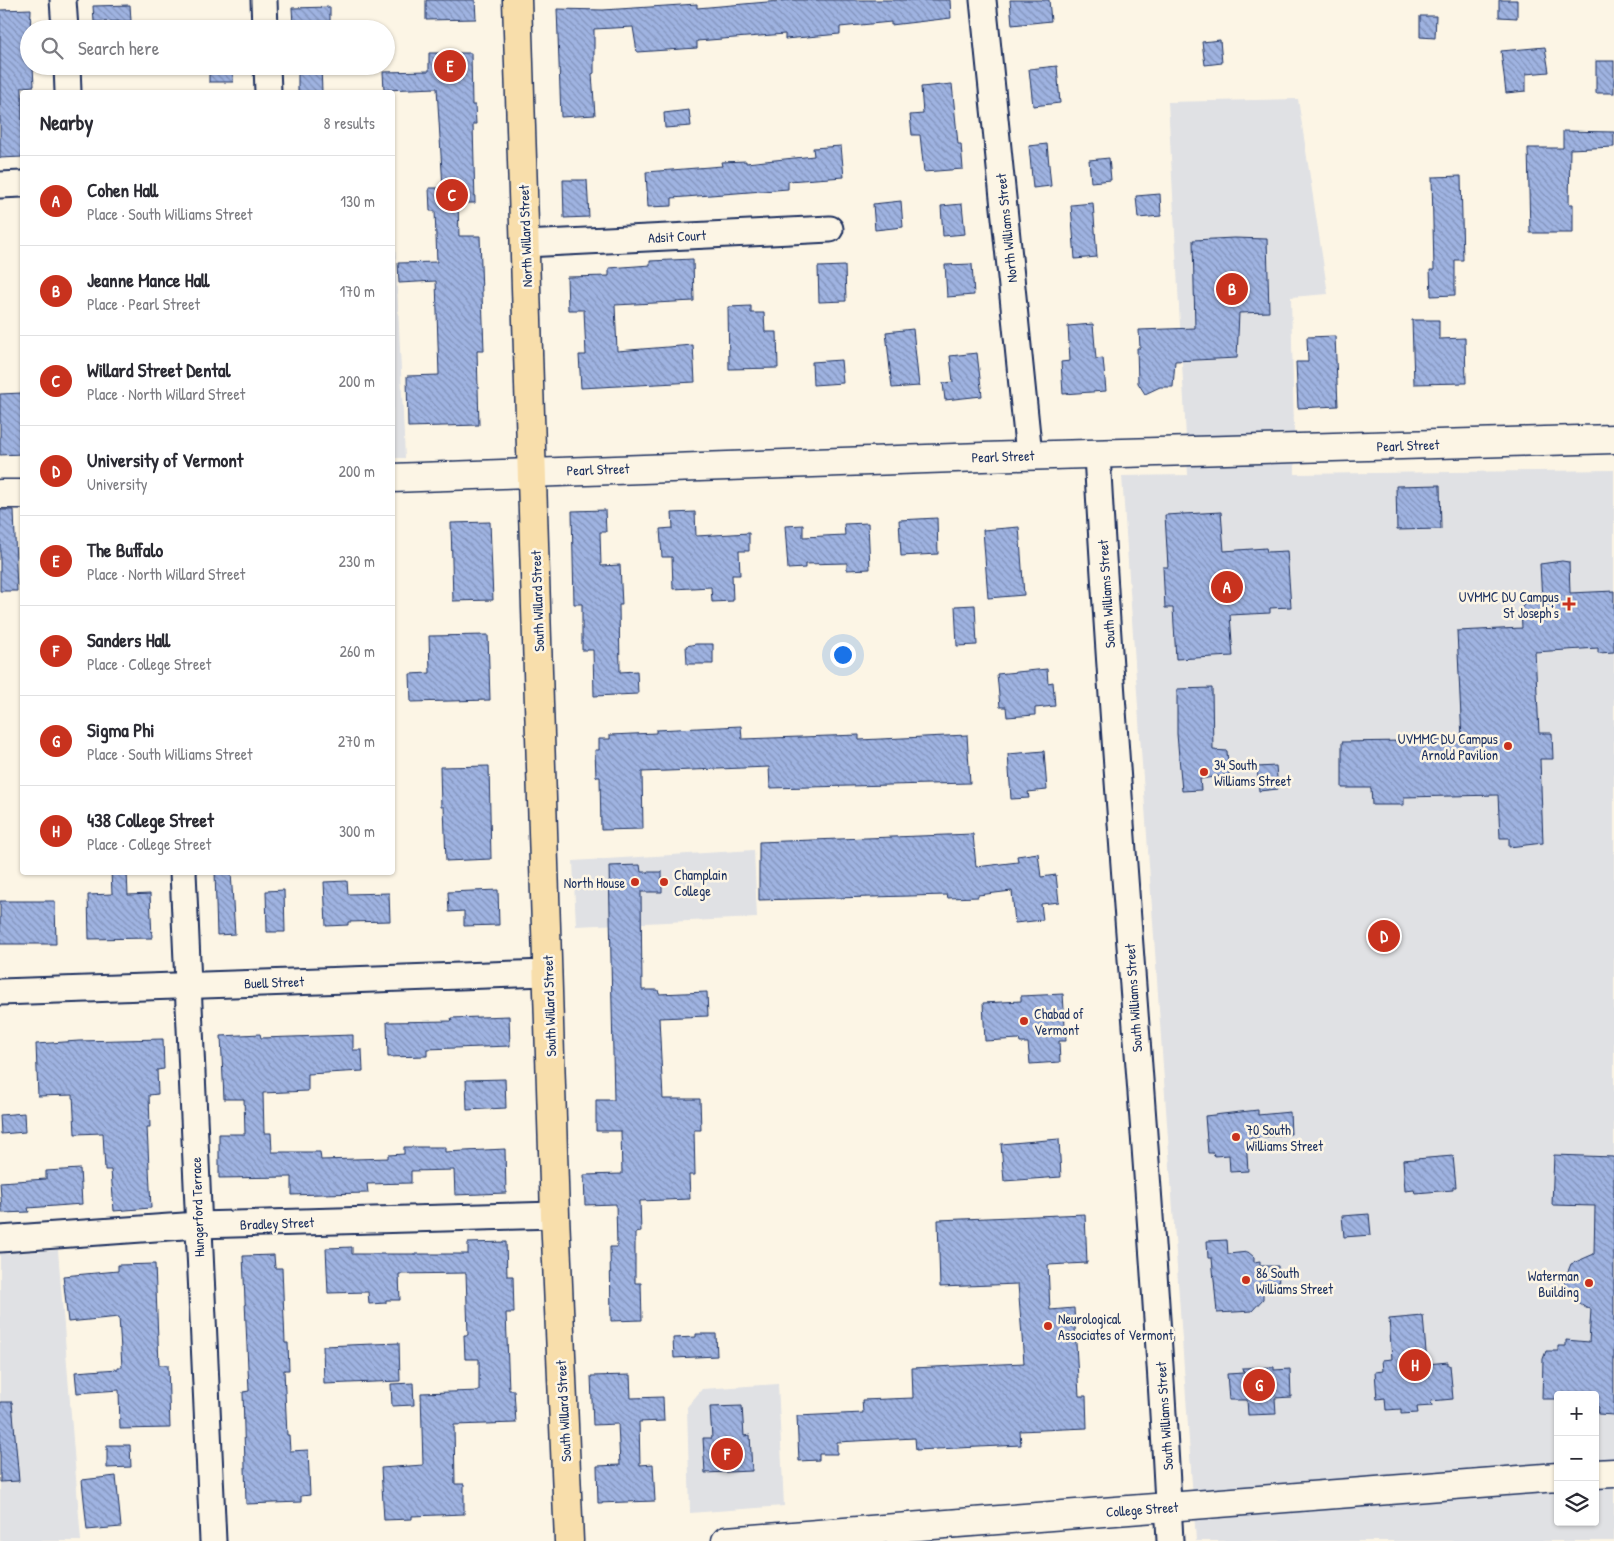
<!DOCTYPE html>
<meta charset="utf-8">
<style>
:root{--surface:#fff;--page:#f2f2f3;--text:#2b2b33;--muted:#7c7c81;--line:#e1e1e2;--accent:#c8321e}
body{margin:0;font-family:"Patrick Hand",sans-serif;background:var(--page);color:var(--text)}
.controls{position:absolute;right:15px;bottom:15px;display:grid;overflow:hidden;border-radius:5px;box-shadow:0 1px 4px #0004}
.controls button{width:45px;height:45px;display:grid;place-items:center;padding:0;border:0;border-bottom:1px solid var(--line);background:var(--surface);color:var(--text);font:25px sans-serif}
.you{position:absolute;left:842px;top:654px;width:18px;height:18px;margin:-12px;border:4px solid #fff;border-radius:50%;background:#1a73e8;box-shadow:0 0 0 8px #1a73e833}
.badge{display:grid;place-items:center;width:32px;height:32px;border-radius:50%;background:var(--accent);color:#fff;font-size:16px;font-weight:700}
.pin{position:absolute;translate:-50% -50%;border:2px solid #fff;box-shadow:0 1px 5px #0006}
.list{margin:0;padding:0;list-style:none}
h2{display:flex;justify-content:space-between;align-items:center;height:65px;margin:0;padding:0 20px;font-size:21px}
h2 small{font-size:16px;font-weight:400;color:var(--muted)}
.list li{display:grid;grid-template-columns:32px 1fr auto;gap:15px;align-items:center;box-sizing:border-box;height:90px;padding:0 20px;border-top:1px solid var(--line)}
.list b{display:block;font-size:19px;white-space:nowrap}
.list p{margin:0;font-size:16px;white-space:nowrap;color:var(--muted)}
.list em{font-size:16px;font-style:normal;color:var(--muted)}
.icon{flex:none;width:28px;height:28px;fill:none;stroke:currentColor;stroke-width:2;stroke-linecap:round;stroke-linejoin:round}
.map{position:relative;flex:none;width:1614px;height:1541px;overflow:hidden}
.search{position:absolute;background:var(--surface);box-shadow:0 1px 4px #0004;left:20px;top:20px;width:375px;height:55px;display:flex;align-items:center;gap:12px;box-sizing:border-box;padding:0 18px;border-radius:28px;color:var(--muted);font-size:19px}
.panel{position:absolute;background:var(--surface);box-shadow:0 1px 4px #0004;left:20px;top:90px;width:375px;height:785px;border-radius:5px}
.map>svg:first-child{display:block}
</style>
<div class="map">
<svg width="1614" height="1541" viewBox="0 0 1614 1541">
<defs>
<pattern id="building-back-hatch" width="6" height="6" patternUnits="userSpaceOnUse" patternTransform="scale(1.25)"><rect width="6" height="6" fill="#9fb3e1"/><path d="M-1 5l2 2M0 0l6 6M5-1l2 2" fill="none" stroke="#8192ba"/></pattern>
</defs>
<rect width="100%" height="100%" fill="#fcf5e5"/>
<filter id="ink" filterUnits="userSpaceOnUse"><feTurbulence type="fractalNoise" baseFrequency=".02" numOctaves="2"/><feDisplacementMap in="SourceGraphic" scale="10" xChannelSelector="R" yChannelSelector="G"/><feConvolveMatrix kernelMatrix="1 2 1 2 8 2 1 2 1" color-interpolation-filters="sRGB"/></filter>
<g filter="url(#ink)">
<g fill="#e0e1e4" fill-rule="evenodd">
<path d="M1298 99 1328 294 1291 297 1295 474 1614 470V1541H1196L1122 476 1188 475 1168 102ZM1558 1395H1595V1522H1558Z"/>
<polygon points="392,238 395,239 405,458 393,458"/>
<polygon points="754,850 757,918 576,926 573,861"/>
<polygon points="58,1250 81,1541 0,1541 0,1254"/>
<polygon points="778,1384 784,1506 690,1513 687,1407 702,1389"/>
</g>
<g fill="url(#building-back-hatch)" stroke="#1b2f5e">
<polygon points="426,0 475,0 476,19 426,20"/>
<polygon points="791,0 950,0 951,18 891,25 891,22 840,27 840,34 785,39 785,34 697,41 697,48 637,52 633,27 594,29 594,73 592,74 595,115 561,117 557,9 603,10 697,4 697,8"/>
<polygon points="1010,0 1049,0 1051,21 1012,25"/>
<polygon points="1499,0 1517,0 1517,18 1499,17"/>
<polygon points="130,5 131,21 94,22 93,6"/>
<polygon points="330,7 330,24 293,25 292,8"/>
<polygon points="31,9 29,66 33,66 34,86 22,87 22,157 0,158 0,10"/>
<polygon points="1420,16 1436,16 1435,38 1420,37"/>
<polygon points="1220,40 1222,63 1205,65 1202,42"/>
<polygon points="1545,47 1549,72 1526,74 1526,91 1506,93 1501,51"/>
<polygon points="429,53 471,53 472,105 475,105 476,124 473,124 475,203 458,203 459,236 480,236 484,351 477,351 479,425 408,427 407,376 439,375 436,281 399,283 398,263 437,262 435,211 430,211 429,188 443,188 437,88 384,90 383,72 429,71"/>
<rect x="1596" y="61" width="18" height="32"/>
<rect x="209" y="66" width="24" height="16"/>
<polygon points="298,66 321,66 322,92 298,92"/>
<polygon points="1057,66 1060,103 1033,106 1029,69"/>
<polygon points="952,84 958,144 961,144 963,169 924,172 920,135 912,135 910,115 923,114 921,87"/>
<polygon points="689,110 691,126 665,128 664,113"/>
<polygon points="1563,131 1614,132 1614,147 1570,149 1569,204 1573,204 1573,233 1530,233 1528,148 1563,148"/>
<polygon points="1047,144 1051,186 1033,188 1029,146"/>
<polygon points="841,146 844,177 788,181 788,189 672,198 672,206 648,207 646,172 722,166 721,162 746,161 746,163 814,156 813,148"/>
<polygon points="1109,158 1111,180 1091,182 1089,160"/>
<polygon points="1461,176 1463,260 1455,260 1455,295 1431,296 1430,270 1434,270 1432,177"/>
<polygon points="563,180 587,180 589,217 564,218"/>
<polygon points="1160,194 1161,216 1138,218 1136,196"/>
<polygon points="901,201 903,227 875,230 873,204"/>
<polygon points="1093,203 1097,257 1075,259 1071,205"/>
<polygon points="962,204 965,234 943,236 941,206"/>
<polygon points="1234,238 1267,239 1269,312 1239,313 1237,358 1175,361 1173,387 1160,387 1145,394 1138,383 1137,348 1140,348 1139,330 1195,328 1193,240"/>
<polygon points="693,259 694,301 615,305 617,351 693,345 695,382 581,388 579,355 586,355 584,310 568,310 567,277 609,276 609,268 650,265 650,261"/>
<polygon points="972,264 974,295 947,297 945,265"/>
<polygon points="845,266 846,301 819,302 818,267"/>
<polygon points="751,306 751,313 764,313 765,332 777,332 778,368 729,369 728,307"/>
<polygon points="1412,320 1439,320 1439,339 1465,338 1466,383 1414,384"/>
<polygon points="1093,324 1096,359 1103,358 1106,391 1063,394 1061,362 1070,361 1068,326"/>
<polygon points="913,329 919,386 892,388 886,332"/>
<polygon points="1335,336 1338,406 1298,408 1296,362 1308,362 1307,337"/>
<polygon points="977,353 982,396 945,400 943,383 953,382 950,356"/>
<polygon points="841,360 843,383 813,385 812,362"/>
<polygon points="22,393 22,454 0,455 0,394"/>
<polygon points="1440,485 1441,529 1397,530 1396,486"/>
<polygon points="0,510 14,510 17,591 0,591"/>
<polygon points="605,510 606,532 600,532 601,566 620,565 622,605 619,605 620,672 637,671 638,694 594,696 593,650 582,650 582,604 574,604 572,511"/>
<polygon points="695,512 696,536 749,533 749,551 739,551 740,575 732,575 733,601 712,602 711,587 673,589 672,557 662,557 660,529 673,528 672,513"/>
<polygon points="1221,512 1224,551 1266,548 1267,552 1287,551 1291,607 1270,608 1270,613 1230,615 1233,656 1176,659 1173,608 1165,608 1163,567 1168,567 1165,515"/>
<polygon points="937,518 938,554 901,556 899,520"/>
<polygon points="490,522 493,600 453,601 451,523"/>
<polygon points="868,523 870,569 847,570 847,563 805,564 805,568 788,569 785,526 803,525 803,537 845,535 844,524"/>
<polygon points="1019,527 1024,595 988,598 983,530"/>
<polygon points="1562,561 1569,562 1570,593 1614,591 1614,652 1598,653 1598,648 1535,652 1539,733 1552,733 1553,759 1540,759 1543,843 1509,847 1509,838 1500,838 1498,795 1404,797 1404,805 1372,805 1371,788 1342,788 1342,742 1462,740 1457,631 1522,628 1521,608 1528,601 1542,600 1540,564"/>
<polygon points="975,605 977,645 957,646 955,606"/>
<polygon points="488,635 490,700 411,702 410,674 430,673 429,636"/>
<polygon points="696,644 713,644 713,664 687,664 686,646"/>
<polygon points="1047,669 1048,683 1053,682 1055,706 1035,708 1035,715 1007,717 1006,707 1000,707 997,674"/>
<polygon points="1212,688 1213,750 1227,751 1229,775 1200,779 1201,790 1182,791 1177,734 1177,689"/>
<polygon points="741,726 742,739 859,735 859,740 967,735 970,783 770,788 769,767 642,772 643,829 601,830 600,777 596,777 595,750 599,750 599,739 610,739 610,735 656,733 656,730"/>
<polygon points="1044,751 1047,790 1028,792 1029,798 1011,799 1008,754"/>
<polygon points="489,766 491,859 446,861 444,807 441,807 440,767"/>
<polygon points="1276,766 1278,789 1259,791 1257,767"/>
<polygon points="973,834 976,867 1018,862 1017,856 1038,853 1041,877 1056,875 1059,902 1041,904 1043,920 1015,923 1012,891 978,895 978,897 948,898 947,895 759,900 759,842"/>
<polygon points="640,865 641,872 662,872 662,892 641,892 642,990 658,990 659,994 707,992 708,1016 659,1018 663,1099 700,1099 701,1130 694,1130 695,1175 689,1175 690,1199 640,1201 641,1232 635,1233 635,1283 641,1283 642,1320 611,1321 610,1247 617,1247 616,1204 585,1205 584,1175 622,1174 621,1131 596,1131 596,1100 614,1100 609,866"/>
<polygon points="111,872 127,872 128,895 150,894 152,938 89,939 88,895 112,894"/>
<polygon points="215,872 231,872 235,934 217,935"/>
<polygon points="347,881 348,894 389,893 390,921 348,922 348,925 326,926 324,882"/>
<polygon points="284,890 285,932 267,932 266,891"/>
<polygon points="498,890 499,925 464,926 464,911 449,912 448,892"/>
<polygon points="0,901 55,901 56,944 0,944"/>
<polygon points="1063,994 1066,1041 1059,1041 1060,1062 1030,1064 1028,1043 1020,1043 1019,1039 985,1041 983,1003 1021,1001 1021,996"/>
<polygon points="509,1016 510,1046 427,1049 427,1056 388,1057 387,1022 452,1021 451,1018"/>
<polygon points="260,1034 261,1038 353,1035 353,1050 362,1050 363,1071 308,1074 308,1091 263,1093 264,1133 271,1133 272,1152 320,1152 321,1160 388,1158 388,1155 404,1154 404,1147 445,1147 445,1152 505,1149 506,1193 455,1195 454,1170 411,1171 411,1183 367,1184 368,1193 321,1194 292,1195 292,1177 219,1178 219,1134 245,1134 244,1099 224,1099 221,1036"/>
<polygon points="163,1039 164,1069 157,1070 158,1094 149,1095 150,1127 147,1127 151,1208 114,1211 111,1170 105,1170 103,1133 75,1134 73,1095 38,1096 36,1044 79,1041"/>
<polygon points="505,1079 506,1108 467,1110 466,1080"/>
<polygon points="1258,1110 1258,1115 1290,1112 1291,1134 1246,1139 1248,1171 1230,1172 1229,1155 1214,1156 1213,1153 1208,1153 1205,1116"/>
<polygon points="24,1113 25,1132 1,1134 0,1115"/>
<polygon points="1059,1139 1061,1177 1004,1181 1001,1144"/>
<polygon points="1554,1155 1614,1157 1614,1415 1598,1414 1599,1407 1595,1406 1595,1395 1558,1395 1558,1399 1542,1399 1543,1359 1546,1351 1558,1351 1558,1346 1566,1346 1566,1340 1589,1342 1591,1309 1586,1308 1571,1298 1565,1288 1564,1281 1571,1264 1594,1254 1595,1206 1552,1205"/>
<polygon points="1453,1156 1456,1187 1453,1187 1453,1190 1415,1193 1414,1190 1405,1191 1403,1160"/>
<polygon points="80,1169 82,1204 28,1208 29,1212 2,1213 0,1182 46,1179 46,1171"/>
<polygon points="1085,1214 1087,1263 1048,1265 1050,1310 1074,1308 1079,1396 1086,1396 1087,1428 1020,1431 1021,1445 916,1450 915,1438 837,1442 837,1454 819,1454 819,1460 799,1461 797,1416 863,1413 862,1400 913,1398 912,1368 1024,1363 1018,1284 940,1287 938,1220"/>
<polygon points="1369,1214 1371,1235 1344,1237 1342,1216"/>
<polygon points="1227,1240 1228,1254 1248,1252 1254,1257 1254,1262 1260,1261 1260,1266 1278,1266 1279,1286 1263,1289 1263,1299 1252,1311 1217,1313 1212,1258 1208,1258 1207,1241"/>
<polygon points="506,1242 507,1276 513,1276 514,1313 506,1313 509,1390 514,1390 516,1423 454,1425 455,1484 464,1484 464,1514 412,1516 412,1519 384,1520 381,1468 423,1465 421,1393 479,1391 479,1359 465,1359 464,1335 468,1335 466,1273 399,1274 400,1300 386,1300 386,1303 369,1304 368,1292 328,1293 326,1248 352,1247 352,1254 468,1254 468,1243"/>
<polygon points="274,1255 275,1268 282,1268 285,1343 288,1343 289,1370 284,1370 287,1435 289,1435 290,1451 308,1450 310,1495 301,1496 301,1502 246,1504 243,1392 249,1391 243,1256"/>
<polygon points="155,1264 159,1365 168,1365 170,1428 120,1429 119,1390 77,1393 75,1372 118,1369 118,1367 122,1367 119,1317 68,1322 63,1276 118,1271 118,1265"/>
<polygon points="1423,1316 1427,1364 1448,1362 1448,1365 1450,1365 1453,1399 1431,1401 1432,1406 1417,1407 1418,1413 1401,1414 1401,1409 1386,1410 1385,1398 1377,1399 1375,1372 1383,1371 1382,1360 1392,1359 1389,1319"/>
<polygon points="696,1334 716,1334 717,1356 674,1358 673,1338 696,1337"/>
<polygon points="399,1343 400,1381 324,1384 323,1346"/>
<polygon points="1274,1367 1274,1370 1290,1369 1291,1397 1275,1398 1276,1414 1248,1415 1247,1400 1229,1400 1227,1374 1244,1373 1243,1368"/>
<polygon points="630,1375 631,1398 663,1397 664,1421 639,1422 640,1465 653,1464 655,1501 598,1503 597,1466 620,1465 618,1424 593,1425 591,1376"/>
<polygon points="413,1383 414,1405 392,1406 391,1384"/>
<polygon points="0,1402 12,1402 19,1481 0,1482"/>
<polygon points="742,1406 744,1436 750,1435 752,1471 705,1473 703,1438 712,1438 710,1407"/>
<polygon points="107,1445 130,1445 131,1467 107,1468"/>
<polygon points="116,1476 121,1527 87,1530 82,1480"/>
</g>
<g fill="none" stroke-linecap="round" stroke-linejoin="round">
<defs>
<g id="minor">
<polyline points="63,0 65,29"/>
<polyline points="264,0 265,29"/>
<polyline points="983,0 1029,455"/>
<polyline points="67,66 68,92"/>
<polyline points="267,66 268,92"/>
<polyline points="0,185 22,184"/>
<polyline points="525,244 830,229"/>
<path d="M1097 454C1116 817 1152 1178 1170 1541"/>
<polyline points="183,872 213,1541"/>
<polyline points="0,992 548,973"/>
<polyline points="0,1239 198,1225 555,1215"/>
</g>
<g id="tertiary">
<polyline points="1595,1474 1614,1473"/>
<polyline points="726,1541 1558,1477"/>
</g>
<g id="secondary">
<polyline points="392,478 983,457 1614,439"/>
<polyline points="0,494 22,494"/>
</g>
<polyline id="primary" points="517,0 555,1215 569,1541"/>
</defs>
<use href="#minor" stroke="#1b2f5e" stroke-width="29"/>
<use href="#tertiary" stroke="#1b2f5e" stroke-width="31"/>
<use href="#secondary" stroke="#1b2f5e" stroke-width="31"/>
<use href="#primary" stroke="#1b2f5e" stroke-width="31"/>
<use href="#minor" stroke="#fcf5e5" stroke-width="25"/>
<use href="#tertiary" stroke="#fcf5e5" stroke-width="28"/>
<use href="#secondary" stroke="#fcf5e5" stroke-width="28"/>
<use href="#primary" stroke="#f8deab" stroke-width="28"/>
</g>
</g>
<g fill="#c8321e" stroke="#fcf5e5" stroke-width="2">
<path d="M1566.5 596.5h5v5h5v5h-5v5h-5v-5h-5v-5h5z"/>
<circle cx="1508" cy="746" r="5"/>
<circle cx="1204" cy="772" r="5"/>
<circle cx="635" cy="882" r="5"/>
<circle cx="664" cy="882" r="5"/>
<circle cx="1024" cy="1021" r="5"/>
<circle cx="1236" cy="1137" r="5"/>
<circle cx="1246" cy="1280" r="5"/>
<circle cx="1589" cy="1283" r="5"/>
<circle cx="1048" cy="1326" r="5"/>
</g>
<g text-anchor="middle" dominant-baseline="central" stroke-width="5" stroke-linejoin="round" paint-order="stroke">
<g font-size="14" fill="#1b2f5e" stroke="#fcf5e5">
<text transform="translate(1006 228) rotate(-96)">North Williams Street</text>
<text transform="translate(525 236) rotate(-92)">North Willard Street</text>
<text transform="translate(677 236) rotate(-3)">Adsit Court</text>
<text transform="translate(1408 445) rotate(-2)">Pearl Street</text>
<text transform="translate(1003 456) rotate(-2)">Pearl Street</text>
<text transform="translate(598 469) rotate(-2)">Pearl Street</text>
<text transform="translate(1106 594) rotate(-94)">South Williams Street</text>
<text transform="translate(537 601) rotate(-92)">South Willard Street</text>
<text transform="translate(274 982) rotate(-2)">Buell Street</text>
<text transform="translate(1133 998) rotate(-94)">South Williams Street</text>
<text transform="translate(549 1006) rotate(-92)">South Willard Street</text>
<text transform="translate(197 1207) rotate(-92)">Hungerford Terrace</text>
<text transform="translate(277 1223) rotate(-2)">Bradley Street</text>
<text transform="translate(563 1411) rotate(-93)">South Willard Street</text>
<text transform="translate(1164 1416) rotate(-94)">South Williams Street</text>
<text transform="translate(1142 1509) rotate(-4)">College Street</text>
</g>
<g font-size="14" fill="#1b2f5e" stroke="#fcf5e5" text-anchor="start">
<text x="1559" y="596" text-anchor="end">UVMMC DU Campus<tspan x="1559" dy="16">St Joseph's</tspan></text>
<text x="1498" y="738" text-anchor="end">UVMMC DU Campus<tspan x="1498" dy="16">Arnold Pavilion</tspan></text>
<text x="1214" y="764">34 South<tspan x="1214" dy="16">Williams Street</tspan></text>
<text x="674" y="874">Champlain<tspan x="674" dy="16">College</tspan></text>
<text x="625" y="882" text-anchor="end">North House</text>
<text x="1034" y="1013">Chabad of<tspan x="1034" dy="16">Vermont</tspan></text>
<text x="1246" y="1129">70 South<tspan x="1246" dy="16">Williams Street</tspan></text>
<text x="1256" y="1272">86 South<tspan x="1256" dy="16">Williams Street</tspan></text>
<text x="1579" y="1275" text-anchor="end">Waterman<tspan x="1579" dy="16">Building</tspan></text>
<text x="1058" y="1318">Neurological<tspan x="1058" dy="16">Associates of Vermont</tspan></text>
</g>
</g>
</svg>
<div class="controls">
<button>+</button>
<button>−</button>
<button><svg class="icon" aria-label="layers" viewBox="0 0 24 24"><path d="M12 4l9 5-9 5-9-5zM3 14l9 5 9-5"/></svg></button>
</div>
<div class="you"></div>
<div class="pin badge" style="left:1227px;top:587px">A</div>
<div class="pin badge" style="left:1232px;top:289px">B</div>
<div class="pin badge" style="left:452px;top:195px">C</div>
<div class="pin badge" style="left:1384px;top:936px">D</div>
<div class="pin badge" style="left:450px;top:66px">E</div>
<div class="pin badge" style="left:727px;top:1454px">F</div>
<div class="pin badge" style="left:1259px;top:1385px">G</div>
<div class="pin badge" style="left:1415px;top:1365px">H</div>
<div class="search"><svg class="icon" aria-label="search" viewBox="0 0 24 24"><circle cx="10" cy="10" r="6"/><path d="M15 15l6 6"/></svg>Search here</div>
<section class="panel">
<h2>Nearby<small>8 results</small></h2>
<ul class="list">
<li><span class="badge">A</span><div><b>Cohen Hall</b><p>Place · South Williams Street</p></div><em>130 m</em></li>
<li><span class="badge">B</span><div><b>Jeanne Mance Hall</b><p>Place · Pearl Street</p></div><em>170 m</em></li>
<li><span class="badge">C</span><div><b>Willard Street Dental</b><p>Place · North Willard Street</p></div><em>200 m</em></li>
<li><span class="badge">D</span><div><b>University of Vermont</b><p>University</p></div><em>200 m</em></li>
<li><span class="badge">E</span><div><b>The Buffalo</b><p>Place · North Willard Street</p></div><em>230 m</em></li>
<li><span class="badge">F</span><div><b>Sanders Hall</b><p>Place · College Street</p></div><em>260 m</em></li>
<li><span class="badge">G</span><div><b>Sigma Phi</b><p>Place · South Williams Street</p></div><em>270 m</em></li>
<li><span class="badge">H</span><div><b>438 College Street</b><p>Place · College Street</p></div><em>300 m</em></li>
</ul>
</section>
</div>
